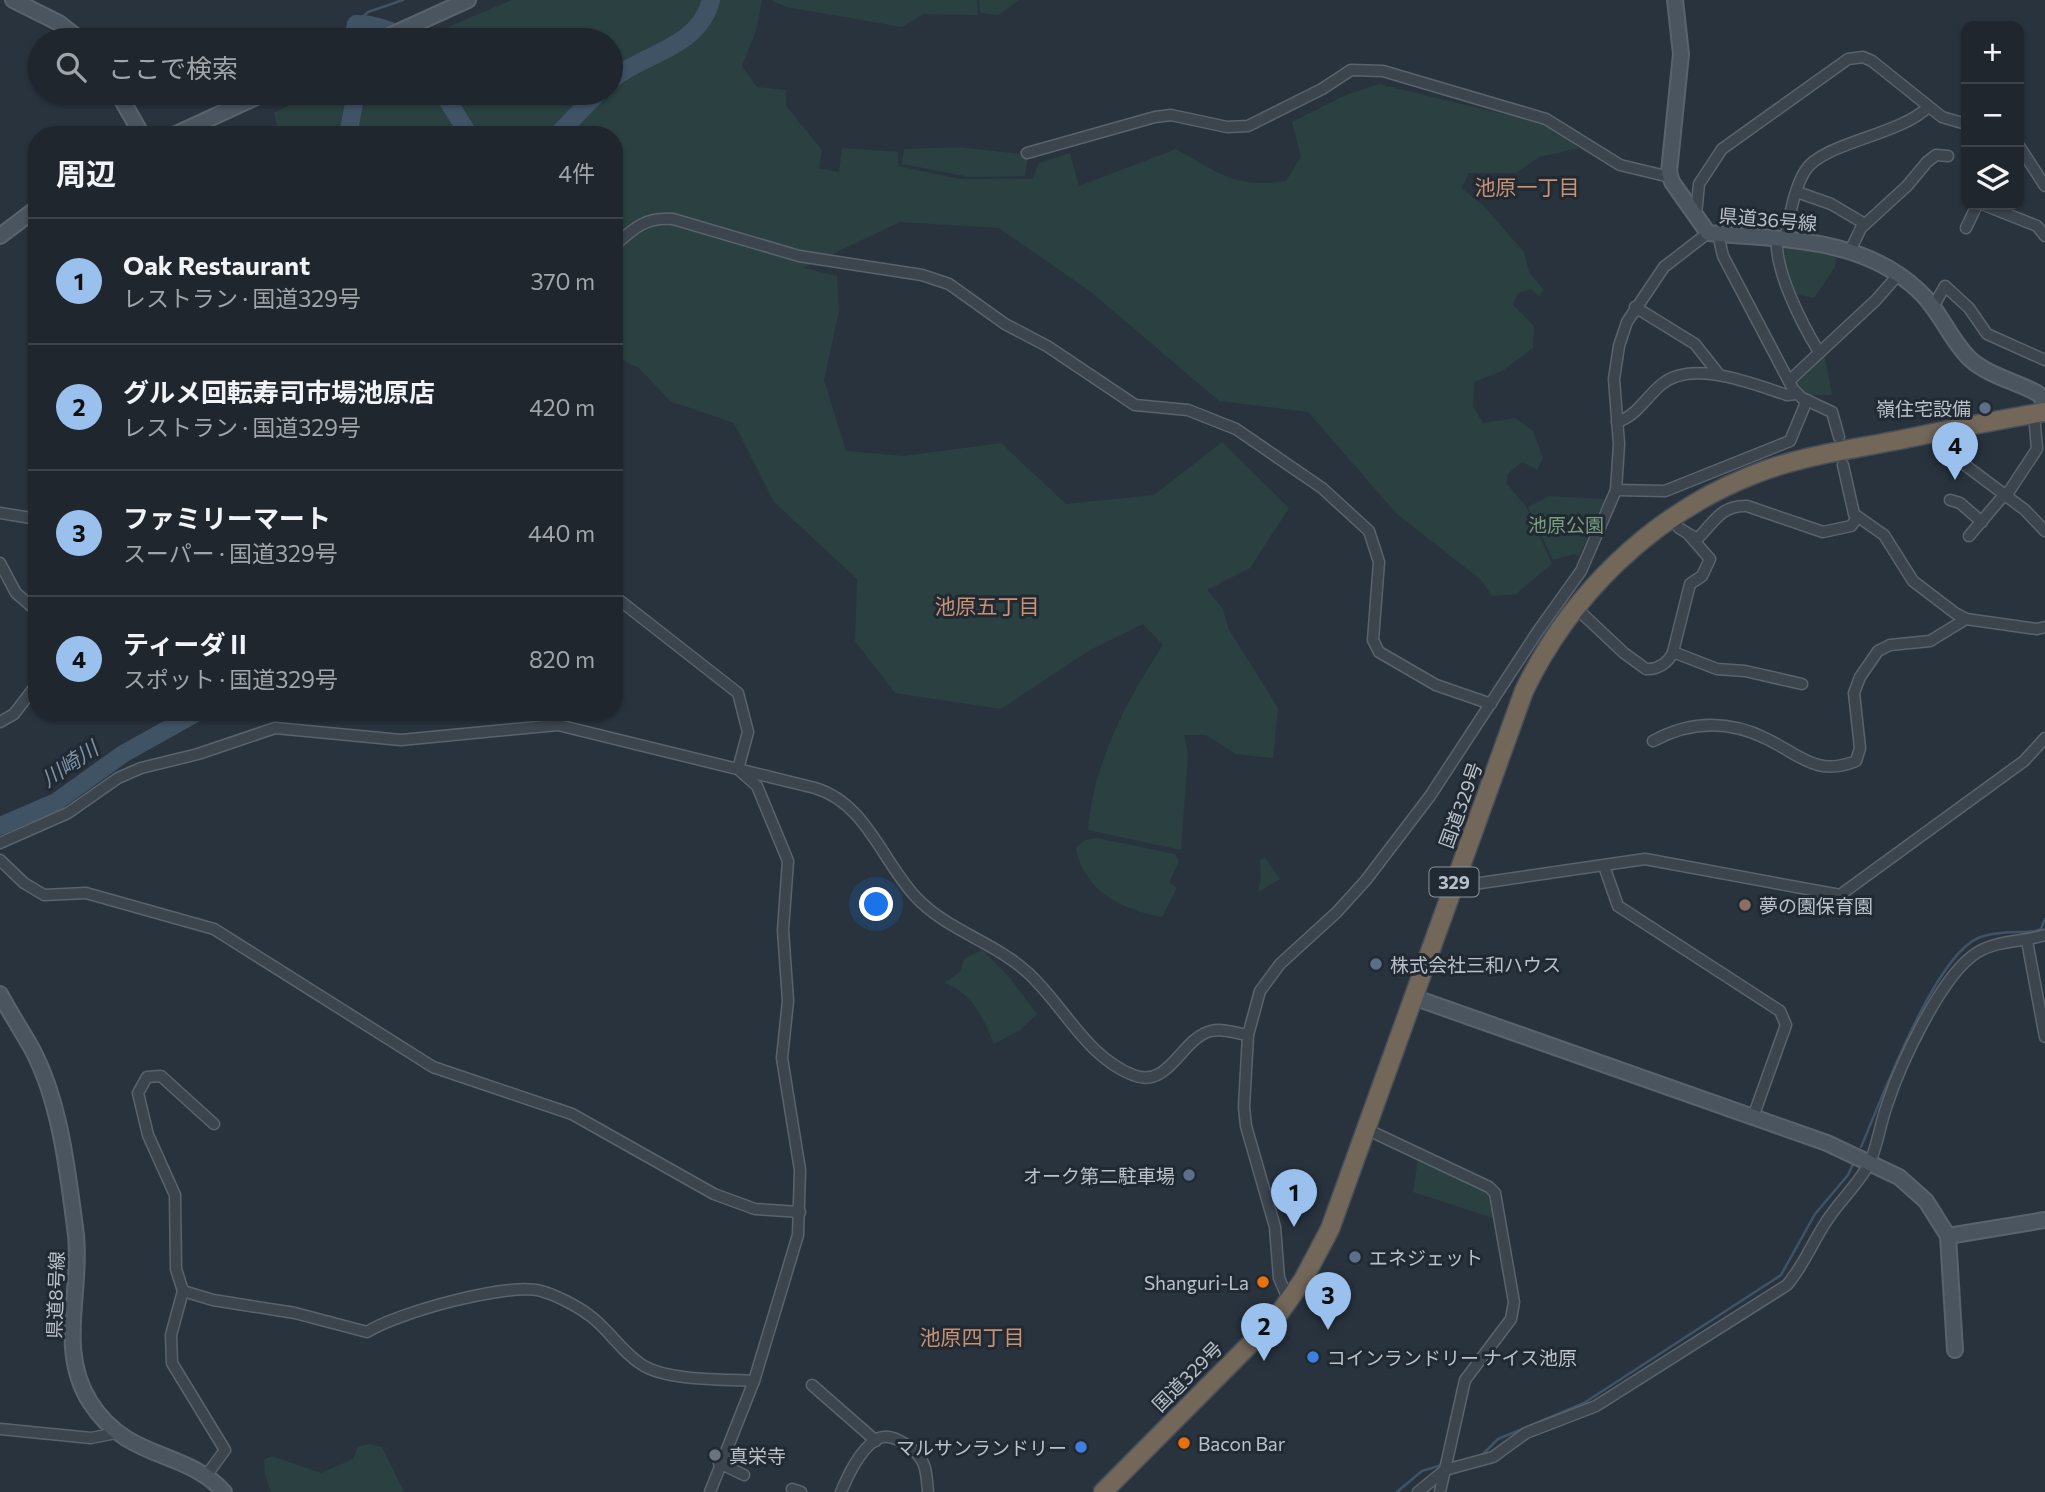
<!DOCTYPE html>
<html lang="ja">
<meta charset="utf-8">
<style>
:root{--surface:#1f262e;--page:#2c323a;--text:#f1f3f6;--muted:#a1a5aa;--line:#3c434a;--accent:#9ac1ed}
body{margin:0;font-family:Commissioner,"Noto Sans JP",sans-serif;background:var(--page);color:var(--text)}
.controls{position:absolute;right:21px;top:21px;display:grid;overflow:hidden;border-radius:14px;box-shadow:0 2px 5px #0004}
.controls button{width:63px;height:63px;display:grid;place-items:center;padding:0;border:0;border-bottom:2px solid var(--line);background:var(--surface);color:var(--text);font:35px sans-serif}
.you{position:absolute;left:877px;top:905px;width:24px;height:24px;margin:-18px;border:5px solid #fff;border-radius:50%;background:#1a73e8;box-shadow:0 0 0 10px #1a73e833}
.badge{display:grid;place-items:center;width:46px;height:46px;border-radius:50%;background:var(--accent);color:#111;font-size:23px;font-weight:700}
.pin{position:absolute;translate:-50% -58px;filter:drop-shadow(0 2px 4px #0008)}
.pin::after{content:'';position:absolute;top:37px;width:24px;height:21px;background:inherit;clip-path:polygon(0 0,100% 0,50% 100%)}
.list{margin:0;padding:0;list-style:none}
h2{display:flex;justify-content:space-between;align-items:center;height:91px;margin:0;padding:0 28px;font-size:30px}
h2 small{font-size:23px;font-weight:400;color:var(--muted)}
.list li{display:grid;grid-template-columns:46px 1fr auto;gap:21px;align-items:center;box-sizing:border-box;height:126px;padding:0 28px;border-top:2px solid var(--line)}
.list b{display:block;font-size:26px;white-space:nowrap}
.list p{margin:0;font-size:23px;white-space:nowrap;color:var(--muted)}
.list em{font-size:23px;font-style:normal;color:var(--muted)}
.icon{flex:none;width:38px;height:38px;fill:none;stroke:currentColor;stroke-width:2;stroke-linecap:round;stroke-linejoin:round}
.map{position:relative;flex:none;width:2045px;height:1492px;overflow:hidden}
.search{position:absolute;background:var(--surface);box-shadow:0 2px 5px #0004;left:28px;top:28px;width:595px;height:77px;display:flex;align-items:center;gap:18px;box-sizing:border-box;padding:0 24px;border-radius:38px;color:var(--muted);font-size:26px}
.panel{position:absolute;background:var(--surface);box-shadow:0 2px 5px #0004;left:28px;top:126px;width:595px;height:595px;border-radius:28px}
.map>svg:first-child{display:block}
</style>
<div class="map">
<svg width="2045" height="1492" viewBox="0 0 2045 1492">
<rect width="100%" height="100%" fill="#29333e"/>
<g fill="#2b4040">
<path d="M512 0H762L757 28 742 66 757 87 786 90V106L822 150 819 168 839 172 842 148 898 152V166L960 179H1032L1039 163 1070 153 1079 186 1176 149C1219 173 1235 189 1286 181L1301 157 1292 122 1346 95 1379 84 1541 123 1580 148 1539 157 1516 173H1469L1461 188 1483 205 1524 252 1529 272 1544 290 1539 296 1531 289 1518 293 1513 305 1534 326 1533 348 1502 371 1474 382 1473 406 1483 423 1515 418 1533 431 1543 458 1537 470 1522 462 1508 474 1506 483 1526 506 1552 564 1516 594 1492 596 1481 580 1396 513 1308 412 1219 401 1091 292 999 228 900 222 803 268 837 276 839 311 824 380 846 451 904 456 1001 443 1066 504 1154 495 1222 442 1289 508 1250 568 1207 590 1223 609 1228 628 1278 708 1273 758 1236 754 1206 735H1184L1188 755 1181 850 1088 830C1093 764 1127 699 1163 645L1143 624 1090 650 1001 709 895 693 855 641 857 579 774 502 734 423 670 401 639 368 614 356V135H279L274 113 314 93H611V40H417Z"/>
<polygon points="771,0 977,0 978,15 923,14 902,27 786,7"/>
<polygon points="979,0 1019,0 998,15 980,13"/>
<polygon points="957,147 1028,155 1025,176 969,177 902,164 904,149"/>
<polygon points="1781,246 1836,256 1835,267 1814,298 1794,294 1781,256"/>
<polygon points="1824,352 1832,395 1806,395 1793,381"/>
<polygon points="1549,496 1605,499 1579,556 1574,554 1553,560 1528,507"/>
<path d="M1097 838 1175 854 1179 862 1169 882 1177 888 1162 917C1122 910 1084 891 1076 848L1085 840Z"/>
<polygon points="1265,858 1280,879 1258,892 1261,877 1260,860"/>
<path d="M982 950 1010 978 1037 1014 1020 1030 994 1044C983 1018 973 993 944 983L960 972 964 959Z"/>
<polygon points="1418,1158 1486,1190 1490,1195 1493,1218 1413,1192"/>
<polygon points="369,1444 382,1447 404,1492 271,1492 265,1475 264,1460 272,1456 321,1473 353,1459 358,1447"/>
</g>
<g fill="none" stroke-linecap="round" stroke-linejoin="round">
<g stroke="#405365" stroke-width="2.5">
<polyline points="356,24 368,12 403,0"/>
<path d="M1861 1147C1881 1101 1933 958 1978 938 1994 931 2019 933 2036 931L2041 929 2045 919"/>
<polyline points="1482,1455 1498,1439 1584,1403 1781,1275 1815,1214 1848,1175 1853,1164"/>
<polyline points="1451,1463 1468,1459"/>
<polyline points="1397,1492 1422,1471 1445,1464"/>
</g>
<g stroke="#405365" stroke-width="18">
<path d="M353 40 356 24C375 24 392 30 407 40"/>
<path d="M611 80C644 53 699 48 711 0"/>
<polyline points="443,93 469,135"/>
<polyline points="348,135 356,93"/>
<polyline points="557,135 598,93"/>
<polyline points="0,826 56,802 123,754 198,712"/>
</g>
<defs>
<g id="street">
<polyline points="2019,146 2045,186"/>
<polyline points="1027,153 1155,117 1171,115 1227,127 1248,126 1322,89 1351,70 1383,71 1546,119 1620,165 1670,177"/>
<polyline points="1797,192 1831,204 1865,224"/>
<polyline points="1984,205 2037,226 2045,236"/>
<polyline points="1696,214 1699,184 1722,149 1848,59 1863,57 1872,61 1942,117 1966,124"/>
<polyline points="1966,228 1977,205"/>
<polyline points="1718,234 1723,256 1793,389 1802,398 1832,412 1839,437"/>
<path d="M1777 238C1774 270 1802 324 1819 352"/>
<path d="M1785 239C1790 217 1793 191 1805 171 1821 143 1901 135 1928 107"/>
<path d="M614 246C634 228 645 217 673 219L799 256 922 275 949 284 1005 324 1047 346 1135 405 1188 410 1236 429 1322 488 1369 531 1379 562 1373 640 1379 652 1436 685 1491 704"/>
<polyline points="1850,251 1861,228 1907,186 1927,162 1936,155 1948,156"/>
<polyline points="1635,307 1695,344 1718,373"/>
<polyline points="1933,307 1945,286 1969,308 1987,334 2045,360"/>
<polyline points="1789,381 1876,300 1898,275"/>
<path d="M1617 422C1637 416 1646 397 1662 384 1693 359 1753 384 1787 395L1796 394"/>
<polyline points="1955,429 1965,465 2025,510 2045,531"/>
<polyline points="1843,465 1854,514 1884,535 1913,581 1955,613 1966,619 2037,629 2045,627"/>
<polyline points="1616,490 1665,491 1790,441 1807,400"/>
<polyline points="2006,496 2037,449 2034,414"/>
<polyline points="1950,500 1960,503 1982,522"/>
<polyline points="0,513 37,519"/>
<path d="M1672 518 1679 528 1697 539C1714 523 1720 505 1747 506L1823 532 1851 526 1857 518"/>
<polyline points="1969,536 2004,495"/>
<polyline points="0,563 16,593 37,611"/>
<polyline points="614,596 738,693 748,732 738,769"/>
<path d="M1575 607 1624 653 1646 669C1658 670 1669 662 1673 652L1690 584 1702 576 1710 559 1689 535"/>
<polyline points="1673,652 1717,669 1745,671 1802,684"/>
<polyline points="0,722 14,714 37,684"/>
<path d="M1653 741C1690 721 1729 720 1767 739 1800 755 1817 777 1856 761L1860 748 1854 693 1860 677 1878 651 1890 645 1930 641 1966 619"/>
<path d="M0 843 68 813 118 778 141 768 198 754 275 728 401 740 558 725 815 788C865 803 881 858 914 895 945 930 993 941 1027 972 1063 1004 1085 1056 1133 1075 1169 1090 1181 1038 1211 1031 1222 1028 1236 1033 1248 1035"/>
<polyline points="0,860 24,883 44,895 86,893 214,929 433,1067 572,1114 714,1194 755,1209 800,1212"/>
<polyline points="1604,866 1618,906 1780,1011 1786,1025 1753,1117"/>
<polyline points="1453,887 1645,859 1840,895 2024,761 2045,738"/>
<polyline points="2027,941 2045,1037"/>
<polyline points="1366,1129 1489,1187 1495,1193 1514,1302 1511,1319 1465,1380 1440,1492"/>
<path d="M183 1291 213 1300 295 1313 367 1332C397 1313 507 1282 541 1291 556 1295 577 1306 589 1315 609 1329 622 1353 644 1366 670 1381 724 1379 754 1381"/>
<polyline points="1289,1301 1279,1278 1275,1227 1246,1126 1244,1107 1248,1035 1260,991 1280,964 1337,912 1366,880 1430,796 1538,631 1581,571 1616,490 1619,444 1614,379 1619,346 1627,322 1664,267 1708,233"/>
<polyline points="812,1385 876,1441"/>
<polyline points="0,1429 91,1438 116,1433"/>
<polyline points="719,1463 744,1475"/>
<polyline points="206,1476 225,1450 172,1363 171,1335 183,1291 176,1269 175,1195 148,1135 138,1093 147,1077 161,1076 214,1124"/>
<polyline points="792,1489 801,1492"/>
<polyline points="710,1492 754,1381 798,1235 800,1170 782,1058 788,1001 783,930 788,861 757,786 740,771"/>
<path d="M841 1492C848 1475 861 1447 879 1438 894 1432 919 1451 924 1465 927 1473 927 1483 928 1492"/>
<path d="M1418 1492 1445 1470 1493 1457 1526 1433 1596 1406 1787 1285C1804 1265 1812 1243 1826 1222 1839 1201 1859 1184 1870 1162 1878 1144 1880 1124 1887 1105 1900 1065 1942 973 1978 952 1998 940 2023 942 2045 935"/>
</g>
<g id="secondary">
<polyline points="13,0 59,23 81,40"/>
<path d="M1675 0 1681 54 1669 172 1672 182 1708 233C1781 240 1861 236 1919 291 1940 310 1950 340 1970 359 1989 376 2015 381 2037 393L2042 397 2044 412"/>
<polyline points="380,40 468,0"/>
<polyline points="118,93 142,135"/>
<polyline points="174,135 265,93"/>
<polyline points="0,236 37,208"/>
<path d="M0 994C10 1013 22 1031 32 1049 61 1103 68 1175 76 1235 82 1292 57 1350 90 1402 128 1462 186 1449 224 1492"/>
<polyline points="1413,997 1827,1143 1899,1177 1926,1201 1948,1236 1955,1350"/>
<polyline points="1948,1236 2045,1220"/>
</g>
<path id="highway" d="M1103 1492 1276 1318 1303 1280 1330 1229 1524 691C1570 595 1651 516 1750 476 1795 457 1846 450 1894 441 1944 431 1994 420 2045 412"/>
</defs>
<use href="#street" stroke="#5a636c" stroke-width="13"/>
<use href="#secondary" stroke="#5a636c" stroke-width="18"/>
<use href="#highway" stroke="#475059" stroke-width="21"/>
<use href="#street" stroke="#3c454e" stroke-width="10"/>
<use href="#secondary" stroke="#4b5560" stroke-width="14"/>
<use href="#highway" stroke="#73675a" stroke-width="18"/>
</g>
<g fill="#5c6f8a" stroke="#212a33" stroke-width="2.5">
<circle cx="1985" cy="408" r="7"/>
<circle cx="1376" cy="964" r="7"/>
<circle cx="1189" cy="1175" r="7"/>
<circle cx="1355" cy="1257" r="7"/>
</g>
<circle fill="#8d6e63" stroke="#212a33" stroke-width="2.5" cx="1745" cy="905" r="7"/>
<g fill="#e8710a" stroke="#212a33" stroke-width="2.5">
<circle cx="1263" cy="1282" r="7"/>
<circle cx="1184" cy="1443" r="7"/>
</g>
<g fill="#3f7fe0" stroke="#212a33" stroke-width="2.5">
<circle cx="1313" cy="1357" r="7"/>
<circle cx="1081" cy="1447" r="7"/>
</g>
<circle fill="#6b7280" stroke="#212a33" stroke-width="2.5" cx="715" cy="1455" r="7"/>
<g text-anchor="middle" dominant-baseline="central" stroke-width="6" stroke-linejoin="round" paint-order="stroke">
<rect fill="#212a33" stroke="#8b939c" stroke-width="2" x="1429.5" y="867.5" width="49" height="29" rx="5"/>
<g font-size="18" font-weight="bold" fill="#b9c0c9">
<text x="1454" y="882">329</text>
</g>
<g font-size="19" fill="#b9c0c9" stroke="#212a33">
<text transform="translate(1768 219) rotate(5)">県道36号線</text>
<text transform="translate(1460 805) rotate(-70)">国道329号</text>
<text transform="translate(55 1295) rotate(-88)">県道8号線</text>
<text transform="translate(1187 1376) rotate(-45)">国道329号</text>
</g>
<g font-size="19" fill="#b9c0c9" stroke="#212a33" text-anchor="start">
<text x="1971" y="408" text-anchor="end">嶺住宅設備</text>
<text x="1759" y="905">夢の園保育園</text>
<text x="1390" y="964">株式会社三和ハウス</text>
<text x="1175" y="1175" text-anchor="end">オーク第二駐車場</text>
<text x="1369" y="1257">エネジェット</text>
<text x="1249" y="1282" text-anchor="end">Shanguri-La</text>
<text x="1327" y="1357">コインランドリー ナイス池原</text>
<text x="1198" y="1443">Bacon Bar</text>
<text x="1067" y="1447" text-anchor="end">マルサンランドリー</text>
<text x="729" y="1455">真栄寺</text>
</g>
<g font-size="19" fill="#7a9c7f" stroke="#212a33">
<text x="1566" y="524">池原公園</text>
</g>
<g font-size="21" fill="#ca9173" stroke="#212a33">
<text x="1527" y="186">池原一丁目</text>
<text x="987" y="605">池原五丁目</text>
<text x="972" y="1336">池原四丁目</text>
</g>
<g font-size="21" font-style="italic" fill="#7d93a8" stroke="#212a33">
<text transform="translate(69 763) rotate(-34)">川崎川</text>
</g>
</g>
</svg>
<div class="controls">
<button>+</button>
<button>−</button>
<button><svg class="icon" aria-label="layers" viewBox="0 0 24 24"><path d="M12 4l9 5-9 5-9-5zM3 14l9 5 9-5"/></svg></button>
</div>
<div class="you"></div>
<div class="pin badge" style="left:1294px;top:1227px">1</div>
<div class="pin badge" style="left:1264px;top:1361px">2</div>
<div class="pin badge" style="left:1328px;top:1330px">3</div>
<div class="pin badge" style="left:1955px;top:480px">4</div>
<div class="search"><svg class="icon" aria-label="search" viewBox="0 0 24 24"><circle cx="10" cy="10" r="6"/><path d="M15 15l6 6"/></svg>ここで検索</div>
<section class="panel">
<h2>周辺<small>4件</small></h2>
<ul class="list">
<li><span class="badge">1</span><div><b>Oak Restaurant</b><p>レストラン · 国道329号</p></div><em>370 m</em></li>
<li><span class="badge">2</span><div><b>グルメ回転寿司市場池原店</b><p>レストラン · 国道329号</p></div><em>420 m</em></li>
<li><span class="badge">3</span><div><b>ファミリーマート</b><p>スーパー · 国道329号</p></div><em>440 m</em></li>
<li><span class="badge">4</span><div><b>ティーダⅡ</b><p>スポット · 国道329号</p></div><em>820 m</em></li>
</ul>
</section>
</div>
